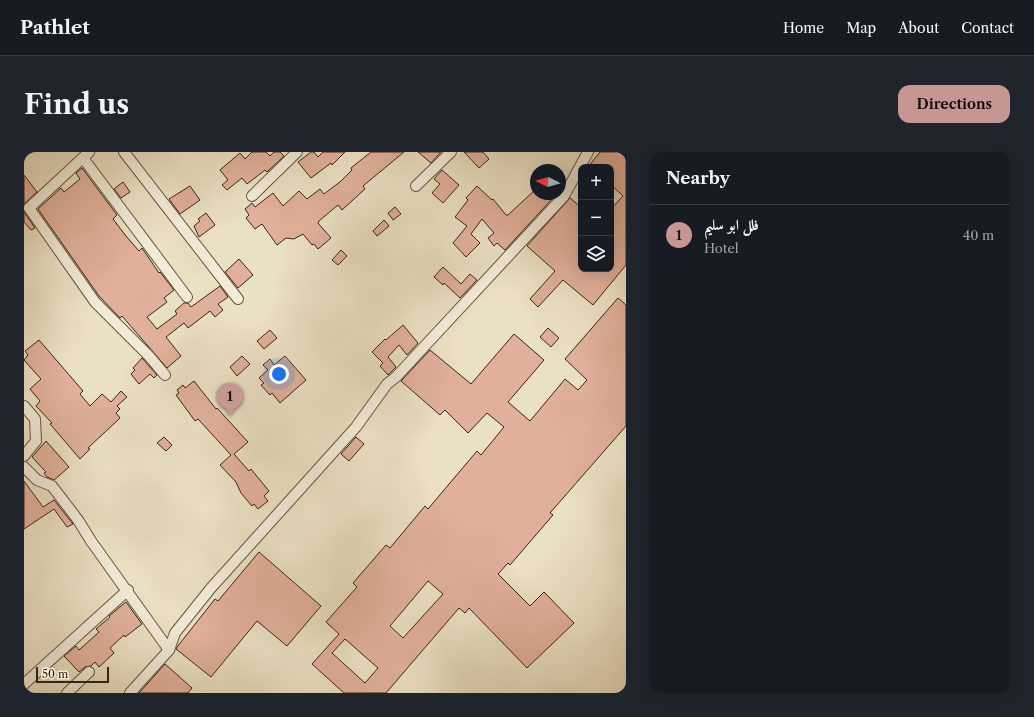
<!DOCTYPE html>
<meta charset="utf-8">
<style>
:root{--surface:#171b24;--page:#20242c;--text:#f1f3f6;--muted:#9ea1a6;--line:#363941;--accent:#c59692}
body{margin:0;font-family:"Libre Caslon Text",Amiri,serif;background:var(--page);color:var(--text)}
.controls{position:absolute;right:12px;top:12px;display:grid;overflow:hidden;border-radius:8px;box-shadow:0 4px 16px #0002}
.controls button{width:36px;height:36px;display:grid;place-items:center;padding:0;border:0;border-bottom:1px solid var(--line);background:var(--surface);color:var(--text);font:20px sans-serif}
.compass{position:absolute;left:506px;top:12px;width:36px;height:36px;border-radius:50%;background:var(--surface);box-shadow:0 4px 16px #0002;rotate:275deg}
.scale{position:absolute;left:12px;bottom:10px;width:73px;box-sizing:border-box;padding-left:4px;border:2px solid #3a2514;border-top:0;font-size:11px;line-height:14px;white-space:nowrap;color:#3a2514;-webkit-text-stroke:3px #f1ebd7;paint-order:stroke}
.you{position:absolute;left:255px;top:222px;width:14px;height:14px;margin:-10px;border:3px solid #fff;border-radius:50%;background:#1a73e8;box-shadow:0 0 0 6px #1a73e833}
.badge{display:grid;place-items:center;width:26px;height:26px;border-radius:50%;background:var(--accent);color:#111;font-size:13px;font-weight:700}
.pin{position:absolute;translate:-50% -33px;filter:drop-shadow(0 1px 2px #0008)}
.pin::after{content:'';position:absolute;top:21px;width:14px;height:12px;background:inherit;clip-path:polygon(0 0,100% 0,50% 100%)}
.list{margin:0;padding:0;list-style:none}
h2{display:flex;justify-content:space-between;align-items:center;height:52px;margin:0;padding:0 16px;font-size:17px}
h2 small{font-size:13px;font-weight:400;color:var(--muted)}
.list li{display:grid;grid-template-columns:26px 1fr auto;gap:12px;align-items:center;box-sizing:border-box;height:60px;padding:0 16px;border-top:1px solid var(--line)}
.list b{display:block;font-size:15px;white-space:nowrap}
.list p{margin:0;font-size:13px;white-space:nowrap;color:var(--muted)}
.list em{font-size:13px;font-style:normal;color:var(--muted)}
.icon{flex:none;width:22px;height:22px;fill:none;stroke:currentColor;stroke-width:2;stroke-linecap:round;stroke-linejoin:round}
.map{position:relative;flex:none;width:602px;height:541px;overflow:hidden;border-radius:12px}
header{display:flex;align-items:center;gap:24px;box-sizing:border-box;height:56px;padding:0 20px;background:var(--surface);border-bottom:1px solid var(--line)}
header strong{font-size:19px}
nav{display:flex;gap:22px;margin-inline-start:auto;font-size:14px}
.intro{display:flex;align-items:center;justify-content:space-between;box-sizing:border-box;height:96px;padding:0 24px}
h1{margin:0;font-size:28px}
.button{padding:10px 18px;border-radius:12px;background:var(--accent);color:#111;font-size:14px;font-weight:700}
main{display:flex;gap:24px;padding:0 24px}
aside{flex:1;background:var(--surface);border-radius:12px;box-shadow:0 4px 16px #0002}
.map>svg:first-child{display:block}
</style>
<header>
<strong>Pathlet</strong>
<nav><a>Home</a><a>Map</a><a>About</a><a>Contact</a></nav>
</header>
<div class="intro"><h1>Find us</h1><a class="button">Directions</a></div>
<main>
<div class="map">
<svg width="602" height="541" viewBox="0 0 602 541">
<rect width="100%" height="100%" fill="#eae0c2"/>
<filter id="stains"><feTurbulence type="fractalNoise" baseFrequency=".005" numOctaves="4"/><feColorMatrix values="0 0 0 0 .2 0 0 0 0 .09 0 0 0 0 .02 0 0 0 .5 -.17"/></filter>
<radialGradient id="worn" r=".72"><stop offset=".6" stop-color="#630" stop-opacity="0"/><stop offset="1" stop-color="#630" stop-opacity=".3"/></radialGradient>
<g fill="#e0b09a" stroke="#3a2514" fill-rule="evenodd">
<polygon points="228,0 242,0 246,4 250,0 256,0 260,4 243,20 241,18 223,32 218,26 203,38 198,33 204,28 196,18 216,1 221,7"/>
<polygon points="287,0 290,0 294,5 299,0 321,0 308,13 307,11 287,26 274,10"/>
<polygon points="347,0 380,0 339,34 341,37 318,58 314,53 295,69 294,71 307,86 294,97 290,92 288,93 279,82 270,87 262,86 253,93 238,72 231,77 222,66 225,63 221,57 228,51 231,55 249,41 259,54 275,39 283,47 296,37 300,42 317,29 328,18 327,16"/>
<polygon points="394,0 417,0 407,11"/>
<polygon points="440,0 459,0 465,7 455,16"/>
<polygon points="576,0 602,0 602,113 569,153 539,128 514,155 506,147 531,119 503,94 546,46 557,55 557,117 587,117 587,57 599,44 587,33 587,15 564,15"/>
<polygon points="58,16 93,63 89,67 102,84 115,99 118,96 135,121 136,120 150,138 140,146 143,150 123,165 133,177 153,162 151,159 160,151 164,151 167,155 196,134 204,145 194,152 199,158 191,165 186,159 164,176 160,171 142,185 157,204 143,216 98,164 96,166 75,144 14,57 37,36 40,40 56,27 52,21"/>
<polygon points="418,18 435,33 419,51 408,41 416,32 410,27"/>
<polygon points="0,23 13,40 0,52"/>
<polygon points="99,30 106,40 97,46 90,37"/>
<polygon points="166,34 176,48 156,62 145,47"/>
<polygon points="453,34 468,48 469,47 482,63 484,63 512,37 512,42 523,42 528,47 481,98 473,91 470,94 464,86 470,81 458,67 447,82 456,91 442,105 429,91 443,74 431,65 444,48 442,46"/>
<polygon points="371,55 377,62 369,68 364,61"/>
<polygon points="0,60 11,76 7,78 0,70"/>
<polygon points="182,61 191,73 175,85 170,74 176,69 174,67"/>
<polygon points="360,68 365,74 353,84 349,79"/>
<polygon points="317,98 323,104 314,113 308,108"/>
<polygon points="215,107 229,123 214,136 201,120"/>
<polygon points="419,115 437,132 446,122 453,128 436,146 420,131 419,133 410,125"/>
<path d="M594 146 602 153V274L526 361 529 363 486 413 484 411 474 422 506 454 520 440 550 471 503 516 445 456 441 461 435 456 362 541H320L288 512 315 482 302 470 333 435 329 431 362 393 366 396 401 354 404 357 453 299 457 303 480 275 463 261 444 281 421 258 416 263 377 229 406 198 447 232 490 182 520 208 484 250 506 269 541 227 554 238 563 228 541 207ZM404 429 419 442 379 486 366 474ZM321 487 354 516 341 531 308 501Z"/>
<polygon points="379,173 394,191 383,203 375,193 364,205 372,215 364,223 356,214 359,211 348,200 361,187 362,188"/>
<polygon points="524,176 535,186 527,195 516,185"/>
<polygon points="246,178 253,186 240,197 233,189"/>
<polygon points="15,188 59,239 56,242 66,254 78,242 87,250 97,239 103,245 93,254 96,257 92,261 96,266 64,296 66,297 56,307 26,272 28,271 12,254 16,249 6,237 17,227 0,208 4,203 1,199"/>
<polygon points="218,204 226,212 213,224 206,215"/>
<polygon points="261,204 282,228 256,251 248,241 246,243 237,233 240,231 235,226 244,218 239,213 246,207 250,213"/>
<polygon points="118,206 133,223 130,226 126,222 115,232 107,222 111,218 109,216"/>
<polygon points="170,229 192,257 193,256 224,290 210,302 225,319 227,317 245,339 240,344 244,349 234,357 230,352 228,354 217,341 212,330 196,313 207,303 174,267 171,269 152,243 155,241 153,238 159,233 161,236"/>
<polygon points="140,285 148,293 142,299 133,291"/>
<polygon points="332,285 340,292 325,309 317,302"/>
<polygon points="22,289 45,315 30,328 23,325 20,321 22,320 8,305"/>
<polygon points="0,329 19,355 30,348 49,372 43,375 30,357 0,377"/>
<polygon points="235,400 297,454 263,494 233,469 187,525 152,497 153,495 191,447 194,449"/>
<polygon points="102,450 118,472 101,485 100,483 86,496 90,501 75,515 71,510 67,514 61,515 55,520 40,504 52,494 55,498 75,480 72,477 86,465 85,464"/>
<polygon points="141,512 168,536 164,541 115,541"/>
</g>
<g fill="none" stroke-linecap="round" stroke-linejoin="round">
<defs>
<g id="minor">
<polyline points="65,0 5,56 71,150 125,204 141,223"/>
<polyline points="100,0 214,147"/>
<polyline points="59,6 163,145"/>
<polyline points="392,34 427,0"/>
<polyline points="228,44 273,0"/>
<polyline points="0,254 11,267 12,289 0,304"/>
<polyline points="0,315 13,328 28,334 54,368 67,389 145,498"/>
<polyline points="0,532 104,438"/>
<polyline points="43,541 65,520"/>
<polyline points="106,541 145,498 151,481 187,436 332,275 363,232 372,225 540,44 564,0"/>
</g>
</defs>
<use href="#minor" stroke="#665440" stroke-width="12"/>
<use href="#minor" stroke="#f1ebd7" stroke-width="10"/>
</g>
<rect width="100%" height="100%" filter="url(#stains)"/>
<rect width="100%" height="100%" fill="url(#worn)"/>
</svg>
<div class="controls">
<button>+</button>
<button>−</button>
<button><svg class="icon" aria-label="layers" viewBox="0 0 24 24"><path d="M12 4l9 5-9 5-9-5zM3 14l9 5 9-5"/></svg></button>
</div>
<svg class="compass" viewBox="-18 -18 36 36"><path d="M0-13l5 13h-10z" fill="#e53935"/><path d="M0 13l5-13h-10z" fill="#9ea1a6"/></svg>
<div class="scale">50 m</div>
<div class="you"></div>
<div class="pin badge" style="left:206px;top:264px">1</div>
</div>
<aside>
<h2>Nearby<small></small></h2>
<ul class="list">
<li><span class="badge">1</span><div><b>فلل ابو سليم</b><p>Hotel</p></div><em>40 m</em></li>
</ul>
</aside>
</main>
